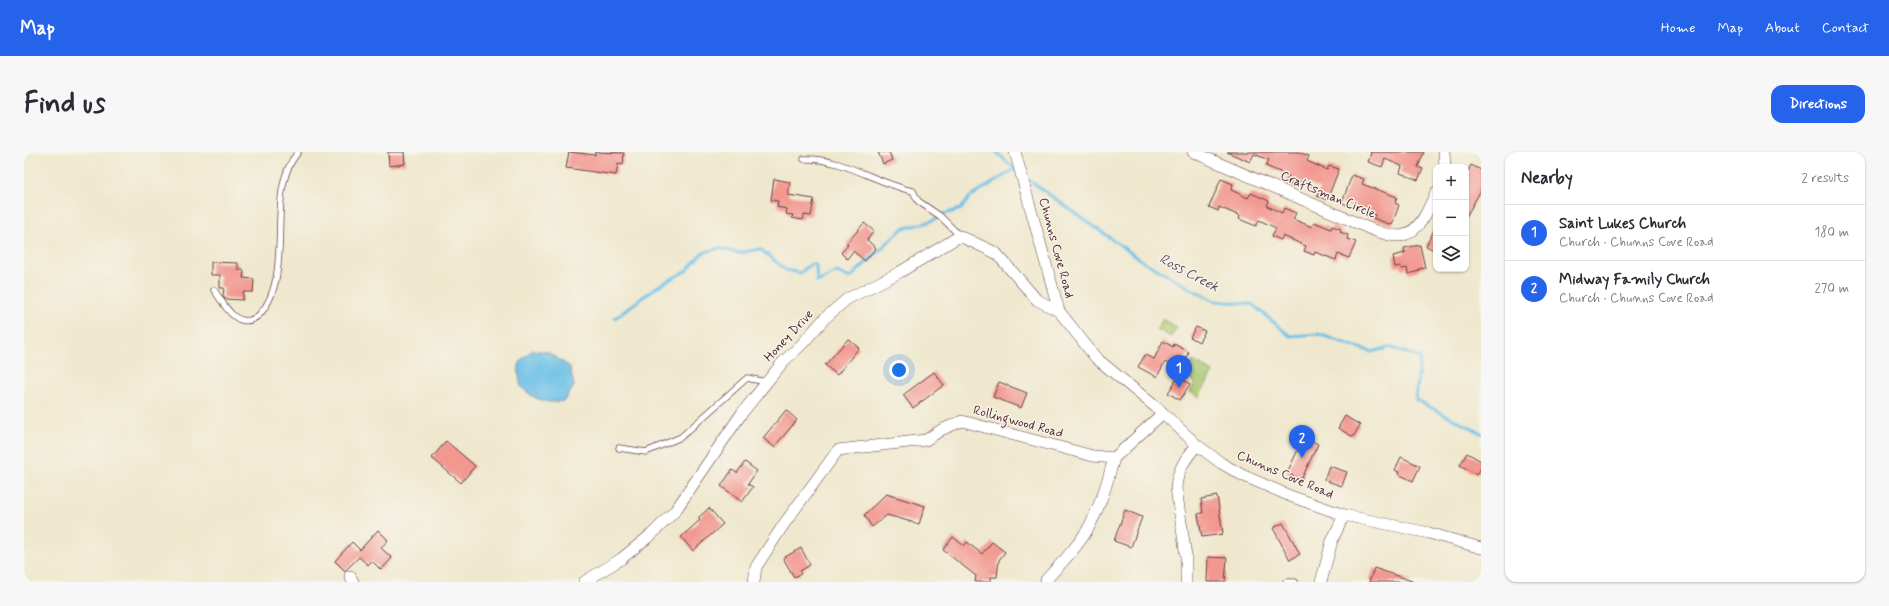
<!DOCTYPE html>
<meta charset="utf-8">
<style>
:root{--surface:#fff;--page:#f7f7f7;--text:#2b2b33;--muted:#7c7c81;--line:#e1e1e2;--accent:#2563eb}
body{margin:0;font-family:Mynerve,sans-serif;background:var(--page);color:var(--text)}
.controls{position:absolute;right:12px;top:12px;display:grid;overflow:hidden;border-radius:8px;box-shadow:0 1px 3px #0004}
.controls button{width:36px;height:36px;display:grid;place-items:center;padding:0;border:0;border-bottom:1px solid var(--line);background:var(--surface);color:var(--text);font:20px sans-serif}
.you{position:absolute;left:875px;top:218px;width:14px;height:14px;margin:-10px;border:3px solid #fff;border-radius:50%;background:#1a73e8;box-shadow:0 0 0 6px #1a73e833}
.badge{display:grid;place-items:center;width:26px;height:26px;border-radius:50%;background:var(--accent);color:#fff;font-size:13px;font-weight:700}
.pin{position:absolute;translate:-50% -33px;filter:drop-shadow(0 1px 2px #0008)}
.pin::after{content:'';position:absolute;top:21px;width:14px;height:12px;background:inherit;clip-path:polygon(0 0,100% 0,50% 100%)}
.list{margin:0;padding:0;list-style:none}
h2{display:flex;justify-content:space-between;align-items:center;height:52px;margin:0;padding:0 16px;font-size:17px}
h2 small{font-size:13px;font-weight:400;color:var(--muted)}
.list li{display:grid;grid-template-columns:26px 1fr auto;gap:12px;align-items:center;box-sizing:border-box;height:56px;padding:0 16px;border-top:1px solid var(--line)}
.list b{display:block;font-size:15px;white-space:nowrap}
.list p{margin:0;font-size:13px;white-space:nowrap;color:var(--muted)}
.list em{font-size:13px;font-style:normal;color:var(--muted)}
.icon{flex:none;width:22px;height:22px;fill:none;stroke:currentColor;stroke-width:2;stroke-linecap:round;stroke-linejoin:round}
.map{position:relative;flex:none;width:1457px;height:430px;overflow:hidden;border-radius:12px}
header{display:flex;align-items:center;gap:24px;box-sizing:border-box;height:56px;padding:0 20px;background:var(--accent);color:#fff}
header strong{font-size:19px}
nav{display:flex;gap:22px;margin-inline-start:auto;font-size:14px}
.intro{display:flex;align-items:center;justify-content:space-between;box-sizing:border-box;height:96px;padding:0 24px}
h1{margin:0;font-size:28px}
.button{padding:10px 18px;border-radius:12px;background:var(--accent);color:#fff;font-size:14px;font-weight:700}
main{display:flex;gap:24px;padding:0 24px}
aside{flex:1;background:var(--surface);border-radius:12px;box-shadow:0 1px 3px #0004}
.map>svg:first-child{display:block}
</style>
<header>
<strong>Map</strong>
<nav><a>Home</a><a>Map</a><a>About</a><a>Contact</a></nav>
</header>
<div class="intro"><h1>Find us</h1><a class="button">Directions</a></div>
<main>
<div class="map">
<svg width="1457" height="430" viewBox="0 0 1457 430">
<rect width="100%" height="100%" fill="#f7f3e8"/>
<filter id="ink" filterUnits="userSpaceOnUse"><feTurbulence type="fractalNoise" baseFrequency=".025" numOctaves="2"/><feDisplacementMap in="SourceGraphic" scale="8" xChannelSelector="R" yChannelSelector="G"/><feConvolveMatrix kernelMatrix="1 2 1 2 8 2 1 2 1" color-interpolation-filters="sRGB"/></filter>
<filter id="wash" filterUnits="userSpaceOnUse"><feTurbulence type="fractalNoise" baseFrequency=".012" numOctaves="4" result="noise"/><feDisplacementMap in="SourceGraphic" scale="16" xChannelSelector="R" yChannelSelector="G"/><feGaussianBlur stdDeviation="0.9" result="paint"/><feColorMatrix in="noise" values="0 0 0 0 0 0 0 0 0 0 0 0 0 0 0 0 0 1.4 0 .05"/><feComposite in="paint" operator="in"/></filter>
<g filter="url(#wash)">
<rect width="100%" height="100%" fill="#efe8ce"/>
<g fill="#a8c972" stroke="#79744e">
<polygon points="1139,167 1153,175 1147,185 1133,177"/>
<polygon points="1169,209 1189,220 1175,245 1166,240 1171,230 1161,224"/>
</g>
<path fill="#6ac0e7" stroke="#5a7089" d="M509 198 524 200 546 215 550 234 540 249C519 252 513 248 497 235 493 215 492 210 509 198Z"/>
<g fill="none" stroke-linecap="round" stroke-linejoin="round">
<g stroke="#6ac0e7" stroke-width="3">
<polyline points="972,0 993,19"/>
<polyline points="1002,26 1117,108 1171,139 1191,149 1228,152 1266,184 1294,182 1348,200 1366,195 1396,206 1392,248 1457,281"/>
<polyline points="920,62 937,57 946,45 991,17"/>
<polyline points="591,166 634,134 662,119 678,101 696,96 714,101 736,97 762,118 776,121 787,112 792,113 793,130 813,120 826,126 878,77 905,70 914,66"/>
</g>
</g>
<g id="blocks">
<g fill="#f29890">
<polygon points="364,0 380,0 381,12 365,14"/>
<polygon points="545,0 571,3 571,0 600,1 599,13 594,12 592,23 542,16"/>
<polygon points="854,0 865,0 868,8 859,12"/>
<polygon points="1203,0 1274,0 1285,4 1283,9 1303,18 1305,14 1315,17 1303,48 1293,44 1296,37 1275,29 1273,35 1262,31 1265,24 1242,14 1245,8 1230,2 1226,10"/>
<polygon points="1346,0 1400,0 1394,15 1399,17 1394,28 1376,21 1378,14 1361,7 1358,15 1344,10 1347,1"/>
<polygon points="1447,13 1457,18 1457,38 1442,65 1442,37 1444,32 1442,24"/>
<polygon points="1328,23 1340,27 1338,32 1373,45 1371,51 1375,53 1368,73 1349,66 1351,63 1318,51"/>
<polygon points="750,27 766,30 764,43 790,47 787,64 780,63 779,68 768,66 769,63 762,62 763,57 753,55 754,49 747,48"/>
<polygon points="1197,27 1209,32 1207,38 1224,46 1227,41 1245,49 1243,54 1258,61 1260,56 1272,61 1269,67 1288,75 1290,70 1307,77 1308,74 1317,77 1316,80 1324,83 1323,87 1332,90 1325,106 1314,102 1312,108 1291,100 1290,103 1280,99 1282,94 1259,84 1257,88 1248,84 1252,76 1235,68 1232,74 1215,67 1216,64 1195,55 1194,59 1185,55"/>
<polygon points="840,71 850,79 843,88 852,96 841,109 829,99 823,107 817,101 824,93 822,92"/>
<polygon points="1412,74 1412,99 1402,94"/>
<polygon points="1396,93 1401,116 1394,117 1395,119 1384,122 1383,116 1378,117 1377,114 1371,115 1369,104 1381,101 1380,96"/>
<polygon points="187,110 214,111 214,118 220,118 219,126 230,127 229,140 219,140 219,148 201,147 199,144 200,136 196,136 196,123 187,123"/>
<polygon points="1172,175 1181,179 1175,190 1166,185"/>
<polygon points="824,187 835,196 813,223 801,213"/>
<polygon points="1139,189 1149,195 1150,192 1165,200 1155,218 1141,210 1133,225 1114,215 1121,203 1130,207"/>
<polygon points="910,220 920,233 889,256 879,243"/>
<polygon points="1154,225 1166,232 1156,248 1144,241"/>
<polygon points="975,230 1003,241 997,256 969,245"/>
<polygon points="762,258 773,268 750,295 739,286"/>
<polygon points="1321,264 1336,273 1329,285 1314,276"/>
<polygon points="1280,285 1294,292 1277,328 1263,321"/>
<polygon points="422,289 451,314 437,331 408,306"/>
<polygon points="1443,301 1457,309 1457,316 1453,323 1436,313"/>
<polygon points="1377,305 1396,314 1389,329 1374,322 1375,320 1371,318"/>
<polygon points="721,310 733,319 724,332 729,335 718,350 697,334 708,318 713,321"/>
<polygon points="1305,314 1323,320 1318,334 1300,328"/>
<polygon points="862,342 901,354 895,372 863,363 848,375 840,363"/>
<polygon points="1193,344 1199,382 1178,385 1174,362 1179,361 1177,347"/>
<polygon points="685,356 699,372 669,399 657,385 676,368 674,366"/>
<polygon points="1101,358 1118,365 1107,395 1090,389"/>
<polygon points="1259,371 1276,402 1266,408 1249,376"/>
<polygon points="354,378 364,388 357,396 368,406 357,418 348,409 344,413 335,405 321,419 311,409 328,390 336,398"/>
<polygon points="929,385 940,394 943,390 958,402 968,390 981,400 975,408 973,425 967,425 967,430 951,430 952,424 919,398"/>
<polygon points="777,396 786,413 776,419 777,422 770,425 759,406"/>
<polygon points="1184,405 1203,406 1201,430 1183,430"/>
<polygon points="1350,416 1388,429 1388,430 1345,430"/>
</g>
</g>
</g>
<g filter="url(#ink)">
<use href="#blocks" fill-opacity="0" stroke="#633d43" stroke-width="1"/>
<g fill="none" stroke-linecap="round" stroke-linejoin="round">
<defs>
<g id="lane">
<path d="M780 7C817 5 854 32 889 39L894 49 916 64 936 84"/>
<path d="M190 138C196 146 202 158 210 164 219 171 227 170 235 163 263 134 252 76 258 39 260 25 265 11 274 0"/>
<polyline points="595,296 622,300 657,285 723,226 742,230"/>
<polyline points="1262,430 1271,430"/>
</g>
<g id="street">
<polyline points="991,0 1035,159 1072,206 1139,261 1173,293 1197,311 1218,323 1266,344 1320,363 1405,381 1457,396"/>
<path d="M1169 0 1349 78C1358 81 1371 86 1380 83 1397 78 1406 54 1412 40"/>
<polyline points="1420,0 1421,15"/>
<polyline points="1090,306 1139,261"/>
<polyline points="326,424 329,430"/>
<polyline points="560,430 597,407 628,382 651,359 718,261 759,210 778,192 801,166 823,147 876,120 936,84 972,101 1013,148 1035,159"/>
<path d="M730 430 732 415 760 372 814 298 902 288 917 278 938 269 1069 304 1090 306C1084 329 1077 352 1066 373 1055 394 1037 411 1022 428L1023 430"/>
<path d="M1162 430V404L1152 336C1153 318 1162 306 1173 293"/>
<polyline points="1297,430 1308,389 1320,363"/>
</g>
</defs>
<use href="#lane" stroke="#633d43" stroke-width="7"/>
<use href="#street" stroke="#633d43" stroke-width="12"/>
<use href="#lane" stroke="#fff" stroke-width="5.5"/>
<use href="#street" stroke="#fff" stroke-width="11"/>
</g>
</g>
<g text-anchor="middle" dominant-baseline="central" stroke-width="3" stroke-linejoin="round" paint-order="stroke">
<g font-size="13" fill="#4a1f2b" stroke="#f7f3e8">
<text transform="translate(1304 43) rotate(23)">Craftsman Circle</text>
<text transform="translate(1032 96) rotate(75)">Chunns Cove Road</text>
<text transform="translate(765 184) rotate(-47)">Honey Drive</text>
<text transform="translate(994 270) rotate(15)">Rollingwood Road</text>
<text transform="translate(1261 323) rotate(23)">Chunns Cove Road</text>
</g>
<g font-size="14" font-style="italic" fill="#544f63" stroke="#f7f3e8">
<text transform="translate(1165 121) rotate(28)">Ross Creek</text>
</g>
</g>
</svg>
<div class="controls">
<button>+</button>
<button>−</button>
<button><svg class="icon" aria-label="layers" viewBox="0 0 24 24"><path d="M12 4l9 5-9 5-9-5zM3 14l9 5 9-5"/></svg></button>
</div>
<div class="you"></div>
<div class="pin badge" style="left:1155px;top:236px">1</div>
<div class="pin badge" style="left:1278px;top:306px">2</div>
</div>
<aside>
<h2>Nearby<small>2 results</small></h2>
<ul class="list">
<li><span class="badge">1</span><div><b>Saint Lukes Church</b><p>Church · Chunns Cove Road</p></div><em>180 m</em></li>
<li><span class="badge">2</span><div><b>Midway Family Church</b><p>Church · Chunns Cove Road</p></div><em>270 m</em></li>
</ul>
</aside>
</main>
